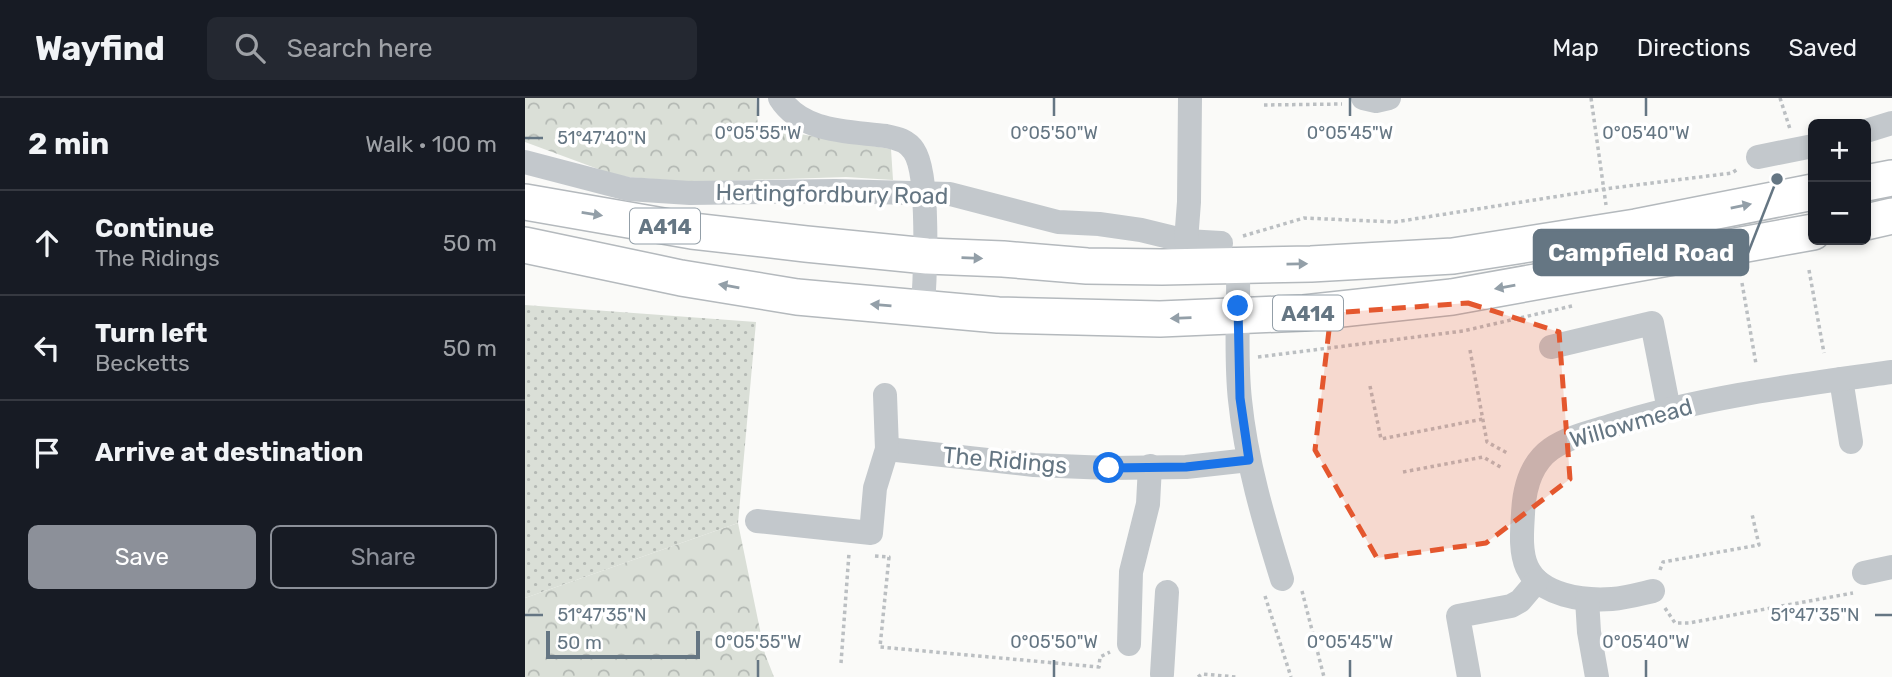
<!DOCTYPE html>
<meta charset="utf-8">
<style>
:root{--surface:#171b24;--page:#242831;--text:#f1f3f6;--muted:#9ea1a6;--line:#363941;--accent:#8c9099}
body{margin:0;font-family:Rubik,sans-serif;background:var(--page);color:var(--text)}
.controls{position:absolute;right:21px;top:21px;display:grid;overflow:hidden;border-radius:10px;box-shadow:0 4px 10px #0003}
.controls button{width:63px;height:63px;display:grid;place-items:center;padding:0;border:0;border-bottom:2px solid var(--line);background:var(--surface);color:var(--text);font:35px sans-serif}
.scale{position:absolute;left:21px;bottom:18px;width:154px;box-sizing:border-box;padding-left:7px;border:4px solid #657683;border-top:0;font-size:19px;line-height:24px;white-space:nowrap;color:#657683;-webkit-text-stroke:5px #fff;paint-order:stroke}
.stop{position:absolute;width:21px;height:21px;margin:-16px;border:5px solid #1a73e8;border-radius:50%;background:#fff}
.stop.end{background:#1a73e8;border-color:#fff;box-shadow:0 2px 7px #0008}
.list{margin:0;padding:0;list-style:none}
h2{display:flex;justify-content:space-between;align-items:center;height:91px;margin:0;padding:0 28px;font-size:30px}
h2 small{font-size:23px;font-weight:400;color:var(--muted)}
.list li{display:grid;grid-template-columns:46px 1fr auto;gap:21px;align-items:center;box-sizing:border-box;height:105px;padding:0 28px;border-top:2px solid var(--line)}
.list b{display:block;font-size:26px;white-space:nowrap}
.list p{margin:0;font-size:23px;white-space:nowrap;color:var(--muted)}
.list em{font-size:23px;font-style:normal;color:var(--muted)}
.actions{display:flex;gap:14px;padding:21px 28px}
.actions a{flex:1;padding:16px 0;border:2px solid var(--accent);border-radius:10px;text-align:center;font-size:24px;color:var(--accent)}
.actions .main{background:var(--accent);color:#fff}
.icon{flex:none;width:38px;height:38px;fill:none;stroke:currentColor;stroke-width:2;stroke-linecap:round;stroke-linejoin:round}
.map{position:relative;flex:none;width:1367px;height:579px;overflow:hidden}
header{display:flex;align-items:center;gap:42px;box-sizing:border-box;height:98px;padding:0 35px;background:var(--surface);border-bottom:2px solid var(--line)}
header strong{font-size:33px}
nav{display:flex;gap:38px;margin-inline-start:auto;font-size:24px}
.search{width:490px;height:63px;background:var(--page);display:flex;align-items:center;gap:18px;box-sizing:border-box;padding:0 24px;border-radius:10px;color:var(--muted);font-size:26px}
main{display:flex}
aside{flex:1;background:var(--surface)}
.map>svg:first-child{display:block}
</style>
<header>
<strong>Wayfind</strong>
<div class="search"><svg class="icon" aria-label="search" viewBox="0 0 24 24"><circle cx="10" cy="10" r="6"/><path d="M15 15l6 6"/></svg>Search here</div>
<nav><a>Map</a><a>Directions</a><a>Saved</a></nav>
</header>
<main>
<aside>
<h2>2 min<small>Walk · 100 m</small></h2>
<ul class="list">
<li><svg class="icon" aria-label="ahead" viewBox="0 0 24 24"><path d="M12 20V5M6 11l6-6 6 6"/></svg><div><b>Continue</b><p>The Ridings</p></div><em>50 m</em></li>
<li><svg class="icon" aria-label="left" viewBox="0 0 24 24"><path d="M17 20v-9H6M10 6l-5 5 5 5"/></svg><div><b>Turn left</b><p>Becketts</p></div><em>50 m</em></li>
<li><svg class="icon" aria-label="arrive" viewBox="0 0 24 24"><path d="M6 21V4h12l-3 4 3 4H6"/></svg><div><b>Arrive at destination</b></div></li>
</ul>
<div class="actions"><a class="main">Save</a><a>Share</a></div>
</aside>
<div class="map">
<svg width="1367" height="579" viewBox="0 0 1367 579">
<defs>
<pattern id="grass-dots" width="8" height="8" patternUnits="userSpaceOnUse" patternTransform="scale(1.75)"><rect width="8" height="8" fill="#dadfd7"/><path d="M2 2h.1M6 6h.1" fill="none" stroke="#b4b9b4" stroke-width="1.8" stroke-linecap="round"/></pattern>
<pattern id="forest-crowns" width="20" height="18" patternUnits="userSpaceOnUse" patternTransform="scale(1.75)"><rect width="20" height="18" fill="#dadfd7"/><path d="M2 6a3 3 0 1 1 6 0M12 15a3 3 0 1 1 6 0" fill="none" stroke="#b4b9b4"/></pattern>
</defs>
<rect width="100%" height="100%" fill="#fafaf8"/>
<polygon fill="url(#grass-dots)" points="0,207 231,224 213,425 0,500"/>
<g fill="url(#forest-crowns)">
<polygon points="0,0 231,0 233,29 366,51 368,82 321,79 164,84 92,78 0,44"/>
<polygon points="213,425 240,556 249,579 0,579 0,500"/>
</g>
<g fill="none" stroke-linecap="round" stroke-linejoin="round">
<defs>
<g id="highway">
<polyline points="1341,85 1367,80"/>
<polyline points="0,104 167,133 281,146 402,158 478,161 562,168 637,169 786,166 928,158 1111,129 1288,94"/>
<polyline points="1341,124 1367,118"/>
<polyline points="0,147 156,180 272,199 473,217 635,221 779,215 927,199 1288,134"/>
</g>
</defs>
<use href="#highway" stroke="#b4b9bd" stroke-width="38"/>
<g stroke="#bbbfc2" stroke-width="3.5" stroke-dasharray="3.5 3.5" stroke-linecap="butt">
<polyline points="1066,0 1081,107"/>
<polyline points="1255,0 1265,31"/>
<polyline points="739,7 817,6"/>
<polyline points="718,138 779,120 870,124 1079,91 1207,75 1214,70"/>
<polyline points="1284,172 1299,255"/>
<polyline points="1217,185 1231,266"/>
<polyline points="945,252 962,344 984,356"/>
<polyline points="733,259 938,233 1047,208"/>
<polyline points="845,288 856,341 958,321"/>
<polyline points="878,374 958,359 977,370"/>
<polyline points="350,458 364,459 355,549 574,569 575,559 585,554"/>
<polyline points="1135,472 1138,464 1234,447 1227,416"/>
<polyline points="777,493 799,579"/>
<polyline points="740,498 766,579"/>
<polyline points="1140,510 1150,525 1164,525 1328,495"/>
<polyline points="316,565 324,455"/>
<polyline points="673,579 677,576 711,579"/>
</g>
<g stroke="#c3c8cc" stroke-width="24">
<path d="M255 0C277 35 325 33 361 38 372 40 383 43 389 53 405 76 400 179 398 210"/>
<polyline points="838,0 851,3 864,0"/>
<polyline points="1341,33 1367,25"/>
<polyline points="1233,59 1288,48"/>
<polyline points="0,64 103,91 165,95 310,93 425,96 533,124 574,126 616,132 661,143 696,145"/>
<polyline points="661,143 664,104 665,0"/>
<path d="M713 167C714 212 710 257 715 302 721 363 739 423 757 481"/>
<polyline points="1026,249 1127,225 1144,312"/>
<polyline points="1316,281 1326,344"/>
<polyline points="362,351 509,367 584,370 661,369 724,362"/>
<polyline points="232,423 346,435 350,390 362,351 360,297"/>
<polyline points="1339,475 1367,469"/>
<path d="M1128 493C1115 496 1101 500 1087 501 1059 503 1015 498 1002 469 995 453 997 433 998 416 999 391 1005 366 1026 351 1043 339 1066 334 1085 328 1176 299 1273 287 1367 274"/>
<polyline points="1062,501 1064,534 1072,579"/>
<polyline points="604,546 606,474 623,406 625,368"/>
<polyline points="637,576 642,494"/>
<polyline points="944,579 933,518 986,508 995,503 1012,483"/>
</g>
<use href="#highway" stroke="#fff" stroke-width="35"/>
</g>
<defs><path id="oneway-solid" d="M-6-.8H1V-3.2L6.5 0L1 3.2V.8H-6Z" transform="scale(1.75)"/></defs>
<g fill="#939fa8">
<use href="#oneway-solid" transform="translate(1216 108) rotate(-11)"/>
<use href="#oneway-solid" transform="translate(67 116) rotate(9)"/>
<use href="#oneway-solid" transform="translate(447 160) rotate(2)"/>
<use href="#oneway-solid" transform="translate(772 166) rotate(-1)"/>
<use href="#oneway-solid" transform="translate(204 188) rotate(-170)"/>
<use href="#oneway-solid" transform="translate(980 189) rotate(170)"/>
<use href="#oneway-solid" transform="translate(356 207) rotate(-175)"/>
<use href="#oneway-solid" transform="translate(656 220) rotate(178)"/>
</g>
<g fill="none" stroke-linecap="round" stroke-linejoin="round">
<polyline stroke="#1a73e8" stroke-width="9" points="584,370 661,369 724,362 715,300 713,208"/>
</g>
<path fill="#e4572e" fill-opacity="0.2" stroke="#e4572e" stroke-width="5" stroke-dasharray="14 9" stroke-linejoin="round" d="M943 205 1034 234 1045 381 961 445 852 460 790 352 806 215Z"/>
<path fill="none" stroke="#657683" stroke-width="2.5" d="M233 0V18M529 0V18M825 0V18M1121 0V18M0 40H18M0 517H18M1350 517H1367M233 562V579M529 562V579M825 562V579M1121 562V579"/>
<g text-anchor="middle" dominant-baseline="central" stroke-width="7" stroke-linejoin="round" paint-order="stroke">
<g fill="#fff" stroke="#939fa8" stroke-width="2">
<rect x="105" y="110.5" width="70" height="35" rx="5"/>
<rect x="748" y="197.5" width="70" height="35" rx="5"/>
</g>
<g font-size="21" font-weight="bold" fill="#657683">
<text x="140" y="128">A414</text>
<text x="783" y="215">A414</text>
</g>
<g font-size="23" fill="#657683" stroke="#fff">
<text transform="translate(307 96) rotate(1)">Hertingfordbury Road</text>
<text transform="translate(1106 325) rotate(-16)">Willowmead</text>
<text transform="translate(480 362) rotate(5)">The Ridings</text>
</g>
</g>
<g font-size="18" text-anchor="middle" fill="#657683" stroke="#fff" stroke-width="7" stroke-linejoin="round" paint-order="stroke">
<text x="233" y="41">0°05'55"W</text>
<text x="529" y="41">0°05'50"W</text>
<text x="825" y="41">0°05'45"W</text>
<text x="1121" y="41">0°05'40"W</text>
<text x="77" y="46">51°47'40"N</text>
<text x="77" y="523">51°47'35"N</text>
<text x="1290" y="523">51°47'35"N</text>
<text x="233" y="550">0°05'55"W</text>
<text x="529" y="550">0°05'50"W</text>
<text x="825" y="550">0°05'45"W</text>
<text x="1121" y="550">0°05'40"W</text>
</g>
<path fill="none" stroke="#657683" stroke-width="2.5" d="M1252 81L1223 155"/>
<circle fill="#657683" stroke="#fff" stroke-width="2.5" cx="1252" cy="81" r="7"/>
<rect fill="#657683" stroke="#657683" stroke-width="2.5" x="1009" y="132" width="214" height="45" rx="7"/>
<g font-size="24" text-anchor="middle" font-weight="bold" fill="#fff">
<text x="1116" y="163">Campfield Road</text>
</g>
</svg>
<div class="controls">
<button>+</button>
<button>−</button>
</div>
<div class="scale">50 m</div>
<div class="stop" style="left:584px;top:370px"></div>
<div class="stop end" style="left:713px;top:208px"></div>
</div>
</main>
